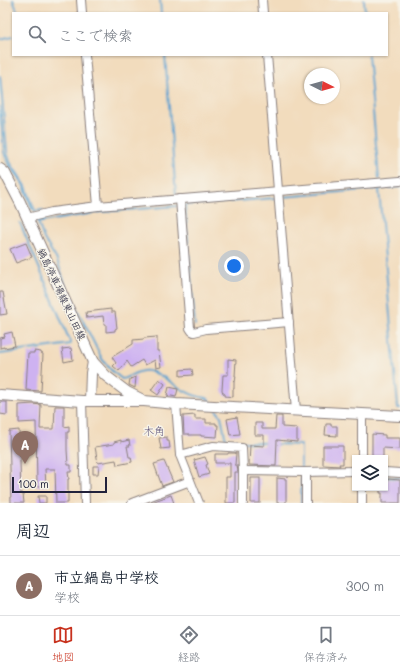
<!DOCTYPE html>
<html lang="ja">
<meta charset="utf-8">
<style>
:root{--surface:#fff;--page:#f6f6f7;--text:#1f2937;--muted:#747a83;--line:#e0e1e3;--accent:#c8321e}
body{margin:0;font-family:Mali,"Klee One",sans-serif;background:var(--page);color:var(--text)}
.controls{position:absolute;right:12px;bottom:12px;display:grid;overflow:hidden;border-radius:0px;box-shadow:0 1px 3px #0004}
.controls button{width:36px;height:36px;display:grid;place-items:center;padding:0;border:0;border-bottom:1px solid var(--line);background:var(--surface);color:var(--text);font:20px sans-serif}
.compass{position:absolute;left:304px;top:68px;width:36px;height:36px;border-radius:50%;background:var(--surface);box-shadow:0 1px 3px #0004;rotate:95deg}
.scale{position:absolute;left:12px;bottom:10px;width:95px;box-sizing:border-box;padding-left:4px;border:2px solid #22223b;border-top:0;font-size:11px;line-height:14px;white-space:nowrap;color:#22223b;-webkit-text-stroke:3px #f7f3e8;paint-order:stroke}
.you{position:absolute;left:234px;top:266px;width:14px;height:14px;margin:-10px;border:3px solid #fff;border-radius:50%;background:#1a73e8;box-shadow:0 0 0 6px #1a73e833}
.badge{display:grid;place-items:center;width:26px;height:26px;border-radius:50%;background:var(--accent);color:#fff;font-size:13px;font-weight:700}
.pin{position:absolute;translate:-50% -33px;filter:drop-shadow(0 1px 2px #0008)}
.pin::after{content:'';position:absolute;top:21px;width:14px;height:12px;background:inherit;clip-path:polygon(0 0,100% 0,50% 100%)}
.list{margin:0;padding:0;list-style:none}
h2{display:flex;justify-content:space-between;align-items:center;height:52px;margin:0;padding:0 16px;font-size:17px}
h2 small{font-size:13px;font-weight:400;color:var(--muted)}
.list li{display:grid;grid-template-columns:26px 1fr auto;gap:12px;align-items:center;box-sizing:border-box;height:60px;padding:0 16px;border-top:1px solid var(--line)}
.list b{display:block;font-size:15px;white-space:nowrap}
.list p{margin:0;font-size:13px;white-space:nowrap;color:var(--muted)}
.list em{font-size:13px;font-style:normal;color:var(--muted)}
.icon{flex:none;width:22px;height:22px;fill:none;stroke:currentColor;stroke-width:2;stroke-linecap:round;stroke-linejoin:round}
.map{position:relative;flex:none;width:400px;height:503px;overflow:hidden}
.search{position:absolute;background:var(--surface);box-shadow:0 1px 3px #0004;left:12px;right:12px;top:12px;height:44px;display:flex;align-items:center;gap:10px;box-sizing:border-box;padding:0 14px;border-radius:0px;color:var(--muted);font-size:15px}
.sheet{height:112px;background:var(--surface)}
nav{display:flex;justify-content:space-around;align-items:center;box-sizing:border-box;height:56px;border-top:1px solid var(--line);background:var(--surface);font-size:11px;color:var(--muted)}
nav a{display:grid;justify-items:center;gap:2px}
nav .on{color:var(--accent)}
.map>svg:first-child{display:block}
</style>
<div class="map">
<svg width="400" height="503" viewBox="0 0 400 503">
<rect width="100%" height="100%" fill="#f7f3e8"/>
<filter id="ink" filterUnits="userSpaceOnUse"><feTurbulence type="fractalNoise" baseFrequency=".025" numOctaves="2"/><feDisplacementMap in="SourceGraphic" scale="8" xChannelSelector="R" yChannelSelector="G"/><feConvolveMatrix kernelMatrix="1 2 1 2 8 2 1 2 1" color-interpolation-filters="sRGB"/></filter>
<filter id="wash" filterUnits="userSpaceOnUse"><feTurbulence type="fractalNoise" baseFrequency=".012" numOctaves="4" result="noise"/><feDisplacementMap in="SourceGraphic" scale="16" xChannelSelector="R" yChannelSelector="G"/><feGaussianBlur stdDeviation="0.9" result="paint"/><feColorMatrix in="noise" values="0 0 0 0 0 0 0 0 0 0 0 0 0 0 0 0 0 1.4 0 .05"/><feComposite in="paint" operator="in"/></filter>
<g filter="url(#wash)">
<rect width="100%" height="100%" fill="#f2dcbd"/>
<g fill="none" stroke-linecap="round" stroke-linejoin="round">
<g stroke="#59a1d0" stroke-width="2">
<polyline points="13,0 18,13"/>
<polyline points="160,0 161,13"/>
<polyline points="364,0 365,13"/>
<polyline points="0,39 13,36"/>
<polyline points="165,55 176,195"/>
<polyline points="368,55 379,179"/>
<polyline points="0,76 7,152 10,162 26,186 35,211 43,210"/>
<polyline points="0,107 4,152 8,164 19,177 25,188 32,209"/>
<polyline points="379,189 398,408 400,408"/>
<polyline points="282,197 400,187"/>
<polyline points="185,205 195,325"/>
<polyline points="185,205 275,198"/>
<path d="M52 220 38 223 44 239 57 260 67 289 102 359 112 371 122 379C130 377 139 369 148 371 161 372 176 388 189 393 194 396 201 397 207 398L210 401"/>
<polyline points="53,220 100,212 177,206"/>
<polyline points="37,221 44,220"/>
<polyline points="0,354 71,344 41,272 20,223"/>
<polyline points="216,410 221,416 226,441 266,443"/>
<polyline points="274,444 301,445 301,470"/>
<polyline points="301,474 301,503"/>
<polyline points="348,475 355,475"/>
<polyline points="385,477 400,478"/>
</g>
</g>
<g id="blocks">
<g fill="#ceb2f1">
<polygon points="26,243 32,257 16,263 10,249"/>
<polygon points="0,292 3,292 7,314 0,315"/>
<polygon points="111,309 111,312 115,312 117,328 115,329 115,331 106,332 106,324 104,324 103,316 87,318 86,312"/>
<polygon points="12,332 15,346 4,348 4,347 0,348 0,338 5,337 4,334"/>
<polygon points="157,337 157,351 159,351 161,367 156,368 155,360 145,365 142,360 131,367 127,361 119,371 113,366 116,363 112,357 133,344 133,340 144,339 144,338"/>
<polygon points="71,348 73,360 64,362 62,349"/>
<polygon points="34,351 41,352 41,353 43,354 41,391 26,390 28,353 34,353"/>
<polygon points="228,359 236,360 235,376 236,376 235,382 234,381 234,389 233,389 233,397 225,396 225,394 223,393 222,390 223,375 228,375"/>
<polygon points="192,369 193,375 180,376 180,370"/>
<polygon points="136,377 135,388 129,385 130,379"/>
<polygon points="159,379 165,384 158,395 151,390"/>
<polygon points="169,387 178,389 176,397 167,395"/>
<polygon points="0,402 7,402 7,415 0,414"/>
<polygon points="33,404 41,405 40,429 54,429 55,406 64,406 64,427 69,426 69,432 67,432 67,450 68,465 71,465 71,472 68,472 69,479 68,479 68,503 56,503 55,469 45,469 46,486 37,486 36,422 19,423 19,405"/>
<polygon points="195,415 195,419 206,419 206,423 216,423 216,425 218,425 217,437 201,436 201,435 189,435 189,434 184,434 183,416"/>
<polygon points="276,416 282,416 282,427 297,428 297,442 277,440 276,466 249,465 250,445 264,446 264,435 255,435 255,423 262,423 262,429 275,429"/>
<polygon points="237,417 240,434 230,435 227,419"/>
<polygon points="326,424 331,424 331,426 337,426 337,436 325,435"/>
<polygon points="19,430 21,494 23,494 24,503 11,503 9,431"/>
<polygon points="372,434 385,435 385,438 400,438 400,449 383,448 383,458 372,458"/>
<polygon points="167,437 167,441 169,441 170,448 161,449 159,438"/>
<polygon points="121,440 121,442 129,440 130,446 127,446 129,457 131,457 132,462 117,465 116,460 98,463 95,447 114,444 114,442"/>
<polygon points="323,446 343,446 343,464 339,464 340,466 323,465"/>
<polygon points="228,453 236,453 235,465 237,465 238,472 235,472 235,503 226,503 226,477 230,477 230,463 215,463 215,454 228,454"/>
<polygon points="205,457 208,464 206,465 209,474 199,477 194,460"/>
<polygon points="164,461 173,482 162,486 154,464"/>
<polygon points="93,466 99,466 98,474 93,474"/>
<rect x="251" y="478" width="9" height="25"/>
<polygon points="277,478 286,479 286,503 277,503"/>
<polygon points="388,479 400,480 400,503 382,503 382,493 380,493 380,488 385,488 385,480 388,480"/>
<polygon points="171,495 174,503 152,503 152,502"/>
<polygon points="38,496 46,496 46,503 39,503"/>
</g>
</g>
</g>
<g filter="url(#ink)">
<use href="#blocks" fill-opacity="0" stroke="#8a7f7c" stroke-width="1"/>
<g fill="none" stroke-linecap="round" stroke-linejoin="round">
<defs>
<g id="minor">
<polyline points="81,0 82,13"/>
<polyline points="262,0 263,13"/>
<polyline points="85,55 98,206"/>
<polyline points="267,55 296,411"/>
<polyline points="180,199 190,328 192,331 194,332 206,329 289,322"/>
<polyline points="27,218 52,212 98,206 400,181"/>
<polyline points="82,401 85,503"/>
<polyline points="176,404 180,455 199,503"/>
<polyline points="180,455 213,446 242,448 243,471 243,503"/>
<polyline points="362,458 362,414"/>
<polyline points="243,471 304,472 355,471"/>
<polyline points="385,472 400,473"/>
<polyline points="362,488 362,503"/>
<polyline points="132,503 190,481"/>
<polyline points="306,503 306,472"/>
</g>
<g id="major">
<polyline points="0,169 5,173 20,202 93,362 106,376 127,392 141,399"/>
<polyline points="0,395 82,401 144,401 176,404 400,416"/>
<polyline points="90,401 91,373 93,362"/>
</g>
</defs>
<use href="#minor" stroke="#8a7f7c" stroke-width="10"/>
<use href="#major" stroke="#8a7f7c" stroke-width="12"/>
<use href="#minor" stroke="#fff" stroke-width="8"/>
<use href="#major" stroke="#fff" stroke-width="10"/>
</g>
</g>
<g text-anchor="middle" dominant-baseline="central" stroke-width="3" stroke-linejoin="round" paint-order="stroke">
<g font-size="10" fill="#22223b" stroke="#f7f3e8">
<text transform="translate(62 294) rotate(65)">鍋島停車場線東山田線</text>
</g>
<g font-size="11" fill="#5e547b" stroke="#f7f3e8">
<text x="154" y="430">木角</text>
</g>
</g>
</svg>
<div class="controls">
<button><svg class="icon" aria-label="layers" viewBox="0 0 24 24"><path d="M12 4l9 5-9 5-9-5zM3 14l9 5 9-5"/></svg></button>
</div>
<svg class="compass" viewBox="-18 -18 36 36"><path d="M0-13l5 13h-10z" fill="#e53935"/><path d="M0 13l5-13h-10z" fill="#747a83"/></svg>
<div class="scale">100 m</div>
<div class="you"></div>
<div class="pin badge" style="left:25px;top:464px;background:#8d6e63">A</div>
<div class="search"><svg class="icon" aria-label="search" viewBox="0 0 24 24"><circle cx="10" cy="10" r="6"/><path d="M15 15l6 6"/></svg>ここで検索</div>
</div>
<section class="sheet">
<h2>周辺<small></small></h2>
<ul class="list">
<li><span class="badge" style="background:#8d6e63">A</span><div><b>市立鍋島中学校</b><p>学校</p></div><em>300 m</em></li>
</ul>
</section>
<nav>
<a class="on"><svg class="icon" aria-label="map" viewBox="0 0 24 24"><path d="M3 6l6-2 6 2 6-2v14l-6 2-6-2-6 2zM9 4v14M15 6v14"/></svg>地図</a>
<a><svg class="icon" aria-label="directions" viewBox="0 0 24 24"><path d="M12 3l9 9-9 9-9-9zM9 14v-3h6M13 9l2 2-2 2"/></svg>経路</a>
<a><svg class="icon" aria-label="saved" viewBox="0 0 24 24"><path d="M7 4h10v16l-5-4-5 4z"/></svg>保存済み</a>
</nav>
